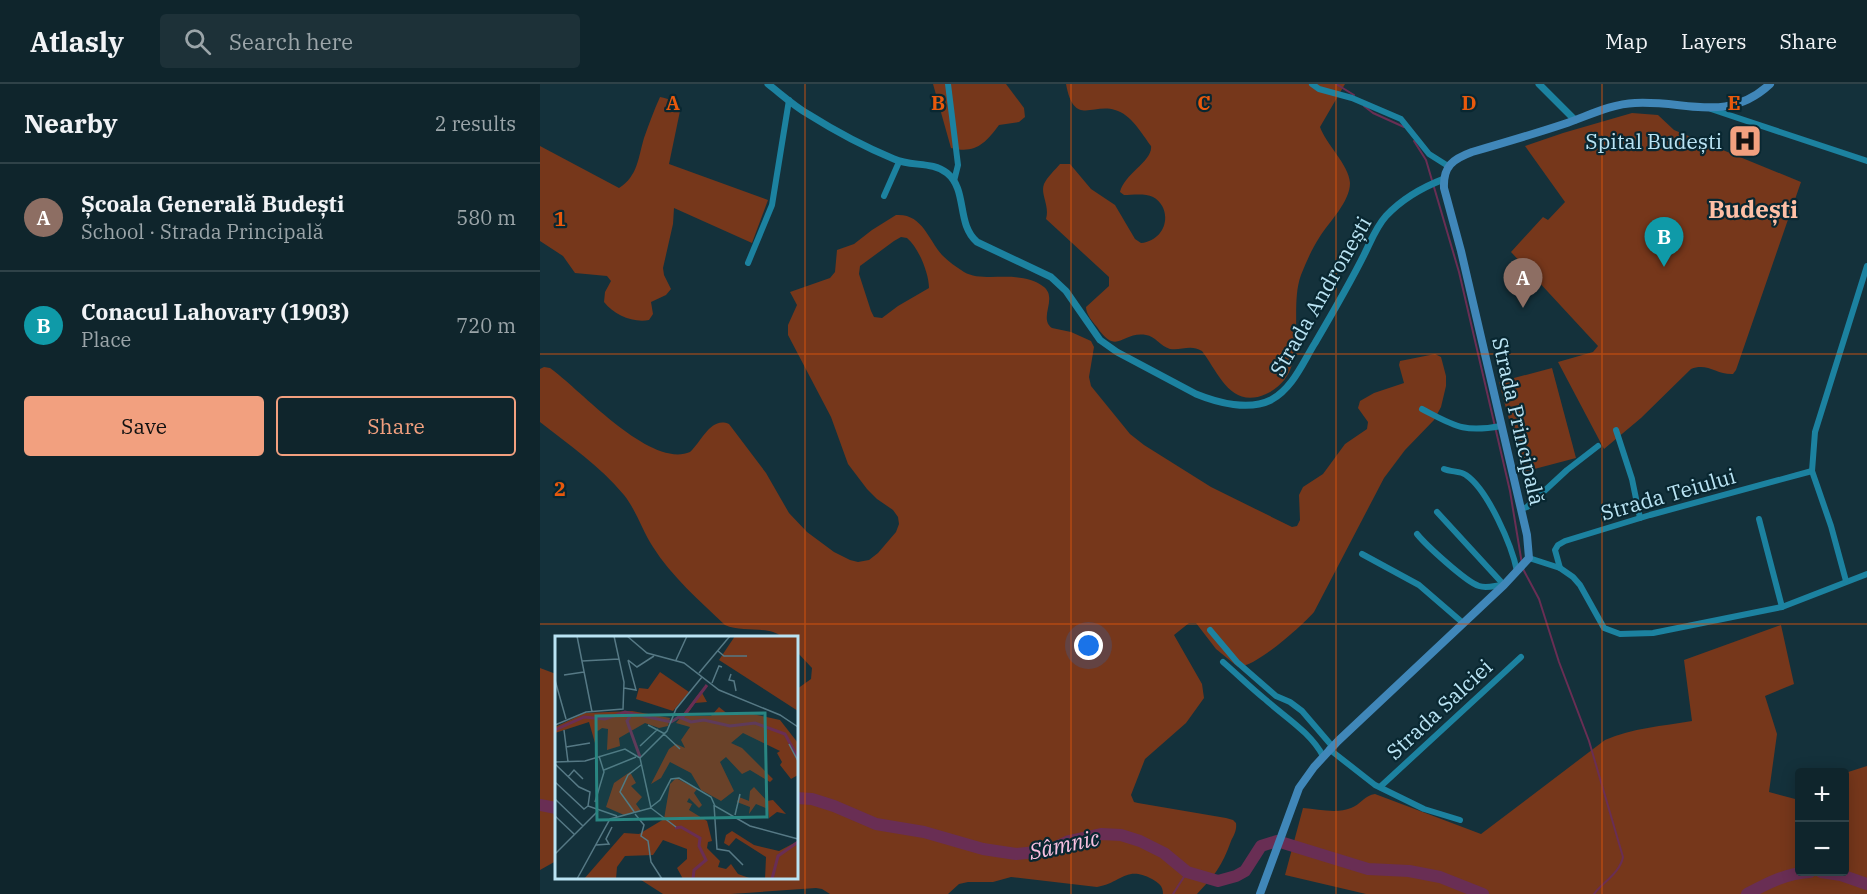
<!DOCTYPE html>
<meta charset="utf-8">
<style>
:root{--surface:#0f252c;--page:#1d3138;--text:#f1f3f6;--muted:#9ba5a9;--line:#2f4248;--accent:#f2a07f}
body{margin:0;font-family:"IBM Plex Serif",serif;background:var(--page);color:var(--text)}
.controls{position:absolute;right:18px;bottom:18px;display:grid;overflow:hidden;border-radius:6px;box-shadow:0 3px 15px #0003}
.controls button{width:54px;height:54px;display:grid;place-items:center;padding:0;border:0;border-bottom:2px solid var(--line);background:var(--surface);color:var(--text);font:30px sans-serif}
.you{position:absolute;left:549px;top:562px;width:21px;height:21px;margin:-15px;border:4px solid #fff;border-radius:50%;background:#1a73e8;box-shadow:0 0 0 9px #1a73e833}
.badge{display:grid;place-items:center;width:39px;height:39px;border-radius:50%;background:var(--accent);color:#fff;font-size:20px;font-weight:700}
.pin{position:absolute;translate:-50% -50px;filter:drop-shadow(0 2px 3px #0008)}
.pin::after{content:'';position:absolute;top:32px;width:21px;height:18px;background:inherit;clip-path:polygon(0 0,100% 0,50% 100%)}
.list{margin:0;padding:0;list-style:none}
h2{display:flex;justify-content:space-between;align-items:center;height:78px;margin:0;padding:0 24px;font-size:26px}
h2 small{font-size:20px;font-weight:400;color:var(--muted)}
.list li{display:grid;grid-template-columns:39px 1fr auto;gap:18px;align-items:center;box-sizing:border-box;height:108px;padding:0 24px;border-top:2px solid var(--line)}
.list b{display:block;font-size:22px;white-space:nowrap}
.list p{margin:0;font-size:20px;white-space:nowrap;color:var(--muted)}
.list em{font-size:20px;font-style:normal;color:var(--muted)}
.actions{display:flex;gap:12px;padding:18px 24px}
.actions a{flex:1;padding:14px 0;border:2px solid var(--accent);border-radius:6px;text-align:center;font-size:21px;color:var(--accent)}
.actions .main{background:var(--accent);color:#111}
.icon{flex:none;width:33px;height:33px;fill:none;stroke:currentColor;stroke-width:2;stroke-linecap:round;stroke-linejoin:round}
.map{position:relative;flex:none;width:1327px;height:810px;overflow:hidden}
header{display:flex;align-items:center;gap:36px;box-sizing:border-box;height:84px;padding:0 30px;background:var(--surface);border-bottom:2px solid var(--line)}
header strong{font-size:28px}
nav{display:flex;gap:33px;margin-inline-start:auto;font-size:21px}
.search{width:420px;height:54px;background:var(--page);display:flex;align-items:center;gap:15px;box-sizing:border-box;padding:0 21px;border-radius:6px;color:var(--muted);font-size:22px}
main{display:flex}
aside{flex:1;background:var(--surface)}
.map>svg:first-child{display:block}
</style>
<header>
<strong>Atlasly</strong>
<div class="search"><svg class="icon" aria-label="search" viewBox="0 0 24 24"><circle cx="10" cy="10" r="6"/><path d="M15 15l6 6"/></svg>Search here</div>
<nav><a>Map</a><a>Layers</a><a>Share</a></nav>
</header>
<main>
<aside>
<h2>Nearby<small>2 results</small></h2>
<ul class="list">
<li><span class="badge" style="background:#8d6e63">A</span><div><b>Școala Generală Budești</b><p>School · Strada Principală</p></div><em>580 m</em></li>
<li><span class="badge" style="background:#0f9aa8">B</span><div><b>Conacul Lahovary (1903)</b><p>Place</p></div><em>720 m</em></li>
</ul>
<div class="actions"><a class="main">Save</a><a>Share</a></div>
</aside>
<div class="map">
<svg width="1327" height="810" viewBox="0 0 1327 810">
<rect width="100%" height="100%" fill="#14313b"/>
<g fill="#76371b" fill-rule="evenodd">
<path d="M393 0H466L484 24 485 33 479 38 459 41C445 60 435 70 411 64Z"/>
<path d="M526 0H805L780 43C786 60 809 81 810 99 810 118 789 138 779 154 772 165 766 178 761 191 747 229 773 289 726 310 691 326 678 288 662 267 650 260 641 267 630 265 620 262 615 252 606 251 582 247 577 273 557 243 552 237 546 230 546 223L569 202V193L506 135C510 122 500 110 504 100 507 93 515 86 520 80H530L551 105 575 121 595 155 601 159C628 156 633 124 613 113 605 109 592 111 584 111L580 108C584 90 613 77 611 62 602 50 591 30 575 26 552 19 534 43 526 0Z"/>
<path d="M120 13C130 15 137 18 140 27L129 80 228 116 212 159 134 124 133 140 123 184 124 191 131 205 126 211 111 218 113 230 109 236C93 239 74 231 64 218L65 208 71 197 67 192 35 189 23 172 0 157V62L79 104C98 92 98 74 104 54 109 40 114 26 120 13Z"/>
<path d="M1092 29 1118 31 1134 46 1261 98 1196 286 1193 290C1177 291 1167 278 1151 285L1101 334 1064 365 1018 278 1053 268 1058 262 971 168 1003 133 1008 136 1025 118 985 62 1023 49Z"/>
<path d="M356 131C382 129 388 155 402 171 408 177 416 183 424 188 444 200 480 184 504 203 518 215 498 234 512 244L531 248 551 257 554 263 549 293 551 302 590 350 604 361 671 403 752 443 757 442 760 436 759 411 763 403 783 390 805 360 827 345 828 338 818 324 820 317 834 309 864 299 859 281 860 277 895 270 901 273 906 292V302L901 323 894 336 865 366 844 394 774 528C762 542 716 583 698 583L676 565 656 539H649L634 551 662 600 664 614 646 639 605 675 591 711 594 718 598 719 686 734 693 736 696 739C697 746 694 751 691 757 682 782 675 791 657 810H623C623 802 619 799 612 795 586 781 581 799 557 803L471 793 453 798H428L419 800 408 810H290L282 805 276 804 191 810H123L98 794H256L257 605 271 595 272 584 257 568 256 554 242 553C229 541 202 549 185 541 160 517 131 492 113 463 102 446 96 426 84 411 60 382 29 361 0 338V285L4 283 10 284C41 306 110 385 150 368 162 357 171 332 189 340L226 389 249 429 267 448 294 468 310 476 318 478 329 476 338 469 356 448 359 440 358 433 353 426 337 415 327 405 308 380 291 333 248 251V241L257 221 250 208 290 194 295 188 297 166 314 160 332 146ZM361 153 367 154C379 164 389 190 389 204L358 222 342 234 334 233 331 227 319 190 320 182 354 157Z"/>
<polygon points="1012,284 1036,374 983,388 959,298"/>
<path d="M1241 541 1254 600 1225 612 1237 650 1229 708 1259 716 1260 788H1304L1305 689 1327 682V810H826L745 791 763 724C778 725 797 730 811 724 820 721 825 711 835 710L941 750 1065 656C1092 644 1123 642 1152 637L1144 576Z"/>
<polygon points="0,584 16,590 16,777 0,786"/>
</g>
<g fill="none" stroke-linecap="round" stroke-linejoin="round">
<g stroke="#692e54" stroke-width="2">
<polyline points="796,0 814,11"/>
<polyline points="824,22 833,29 864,43"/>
<polyline points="874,57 886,76 919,188 970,407 982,480"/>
<path d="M983 485 999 515 1019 578 1049 657 1083 773C1080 789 1063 798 1054 810"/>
<polyline points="633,810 647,788"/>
</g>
<g stroke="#692e54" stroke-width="12">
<polyline points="256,714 272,715 294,722 336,740 384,748 443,765 476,770 507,767 529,757 561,750 581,751 600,757 624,769 647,788 678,797 696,792 705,787 721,762 737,757 828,785 869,787 900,793 943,810"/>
<polyline points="0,721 16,724"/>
<polyline points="1281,788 1301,791 1327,800"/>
<path d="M1207 810C1228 799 1247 789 1270 788"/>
</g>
<g stroke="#1c82a0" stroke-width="6">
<polyline points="408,0 418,81 414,97"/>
<polyline points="772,0 779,5 812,14 861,35 889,70 908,82"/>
<polyline points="1171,25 1327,77"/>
<polyline points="344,112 359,78"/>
<polyline points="208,179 232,121 249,16"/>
<path d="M882 325C915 342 923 349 961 342"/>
<polyline points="1076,346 1092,395 1100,434"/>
<path d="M904 385C911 388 921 387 926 391 948 406 972 462 977 487"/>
<polyline points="981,425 987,423 1027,386 1058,362"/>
<polyline points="897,428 964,501"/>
<polyline points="1219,435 1242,523"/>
<path d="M877 450C886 461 926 498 939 502 947 505 956 501 963 501"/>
<polyline points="822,470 879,501 923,539"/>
<polyline points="989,474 1020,484 1033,493 1040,501 1064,544 1080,550 1113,549 1242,523 1327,490"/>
<polyline points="1020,484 1015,466 1018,461 1025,457 1110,431 1272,387"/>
<polyline points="1306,497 1291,442 1272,387 1275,348 1327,182"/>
<polyline points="670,546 697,578 736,612 750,618 762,627 792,662"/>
<path d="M683 578C698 591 711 604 726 616 746 634 770 648 783 672"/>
<polyline points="789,665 835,701 884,725 920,736"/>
<polyline points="840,703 981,573"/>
</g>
<g stroke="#1c82a0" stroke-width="7">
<path d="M228 0C241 10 254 22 268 30 295 47 325 63 354 75 371 83 392 77 407 89 428 106 416 140 437 158L511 193 526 207 560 256 577 268 656 310C678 319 709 327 731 316 753 304 763 278 775 259 792 230 809 201 824 171 831 157 836 143 846 132 862 115 883 103 904 95"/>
<polyline points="999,0 1035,36"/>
</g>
<path stroke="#4087b9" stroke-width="8" d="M720 810 759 704 774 683 798 657 964 501 989 474 987 451 921 167 904 104C903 82 913 75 932 68 963 59 994 50 1024 40 1048 32 1070 20 1095 19 1146 16 1187 40 1230 0"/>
</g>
<path fill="none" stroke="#e8590c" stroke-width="1.5" stroke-opacity="0.55" d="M265 0V810M531 0V810M796 0V810M1062 0V810M0 270H1327M0 540H1327"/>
<defs>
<symbol id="hospital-square" viewBox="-11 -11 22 22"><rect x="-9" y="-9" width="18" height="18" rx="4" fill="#f2a07f" stroke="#092731"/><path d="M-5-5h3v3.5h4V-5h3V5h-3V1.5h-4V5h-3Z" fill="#111"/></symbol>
</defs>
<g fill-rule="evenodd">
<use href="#hospital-square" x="1186" y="38" width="38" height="38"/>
</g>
<g text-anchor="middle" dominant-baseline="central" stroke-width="4.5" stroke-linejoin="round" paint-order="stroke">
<g font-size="21" fill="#bae4f4" stroke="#092731" text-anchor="end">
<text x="1182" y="57">Spital Budești</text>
</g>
<g font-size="21" fill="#bae4f4" stroke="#092731">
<text transform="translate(780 212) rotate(-60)">Strada Andronești</text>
<text transform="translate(979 337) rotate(77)">Strada Principală</text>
<text transform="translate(1128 410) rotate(-16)">Strada Teiului</text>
<text transform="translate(899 625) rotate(-43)">Strada Salciei</text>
</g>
<g font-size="22" font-style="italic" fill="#f8c0e0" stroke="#092731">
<text transform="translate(524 760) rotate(-12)">Sâmnic</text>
</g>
<g font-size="24" font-weight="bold" fill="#fec0a6" stroke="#092731">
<text x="1213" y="125">Budești</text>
</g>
</g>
<g transform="translate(15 552)">
<rect width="243" height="243" fill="#14313b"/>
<path d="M180 0H243V75L164 24ZM105 36 134 56 118 75 81 63 84 52 93 53ZM146 55 152 66 140 67 131 80H156L164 71 174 79 193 77 225 84 243 107V139L236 143 225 129 227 126 222 117 225 115 188 97 176 107 187 112 218 143 215 146 195 134 187 138 171 121 165 126 179 155 166 165 146 154 136 137 115 126 106 142 96 148 114 113 121 108 130 112 126 104 135 91 121 87ZM77 75 115 82 113 90 104 92 90 87 64 102 65 110 52 114 53 93 47 92 40 97V107L34 86 0 97V91L30 77ZM75 136 81 147 76 150 87 161 81 168 86 175 69 179 51 171 59 147ZM121 142 142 153 139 157 147 169 144 172 134 162 132 166 137 168 134 174 152 185 157 205 153 206 152 212 165 225 163 231 171 233 176 228 183 238 197 243H128L122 232 132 223V213L108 204 98 219 70 220 62 231 61 243H29L69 197 84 198 109 183 115 148ZM199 151 212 165 218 164 231 178 222 176 214 182 213 173 201 168 194 178 195 171 182 166 184 161 194 165 195 155ZM177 195 199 209 224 215 243 205V243H210L211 221 181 202 174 210 169 207 171 199Z" fill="#76371b"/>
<path fill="none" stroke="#692e54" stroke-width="3" d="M77 77 72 85 85 121M127 82 152 49M0 94 29 81 50 83 70 76 116 86 124 81 136 86 149 84 175 90 200 87 230 98 243 122M120 192 126 191 145 202 144 210 151 224 139 234 138 243M217 243 223 220 243 206"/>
<path fill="none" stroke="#567985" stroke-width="1.5" d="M22 0 37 76M72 0 92 17 129 27 164 54 225 79 243 91M163 15 169 20H192M73 24 82 31 99 20M121 24 132 0M27 25 64 23M144 37 175 0M176 38 174 44 179 45 181 55M9 39 29 36M0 44 11 83M157 47 164 30 167 31M69 52 81 54 73 24M0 89 31 76 68 73 69 46 59 0M93 89 110 98M9 94 13 126M109 98 125 113M234 108 243 125M85 110 103 93M11 111 35 107M0 126 30 125 70 113 85 122M0 128 24 151 35 156 33 170 62 180M49 134 81 121M13 141 19 134 28 143M0 146 29 173 33 170M0 163 28 190M40 166 49 136 44 120M159 169 162 213 174 215 188 229M96 171 105 164 116 143 124 142 156 161 160 170 195 190 243 203M96 172 121 191M80 177 65 156 73 139 86 129M80 178 89 189 86 200 93 205 96 226 107 243M180 179 185 158M0 180 19 198M41 209 54 208 51 203 57 191M0 218 43 175M22 243 55 183 96 172 85 122 112 95 121 73 147 41"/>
<path fill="#298682" fill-opacity="0.15" stroke="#298682" stroke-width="3" d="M210 77 212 181 42 184 41 80Z"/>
<rect width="243" height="243" fill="none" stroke="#bae4f4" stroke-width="3"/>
</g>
<g font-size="20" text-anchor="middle" font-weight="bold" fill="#e8590c" stroke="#092731" stroke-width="4.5" stroke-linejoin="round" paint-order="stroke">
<text x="133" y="26">A</text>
<text x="398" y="26">B</text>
<text x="664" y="26">C</text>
<text x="929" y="26">D</text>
<text x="1194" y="26">E</text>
<text x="20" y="142">1</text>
<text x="20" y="412">2</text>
</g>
</svg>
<div class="controls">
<button>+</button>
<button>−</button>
</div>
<div class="you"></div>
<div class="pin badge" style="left:983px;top:224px;background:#8d6e63">A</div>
<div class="pin badge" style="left:1124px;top:183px;background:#0f9aa8">B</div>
</div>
</main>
